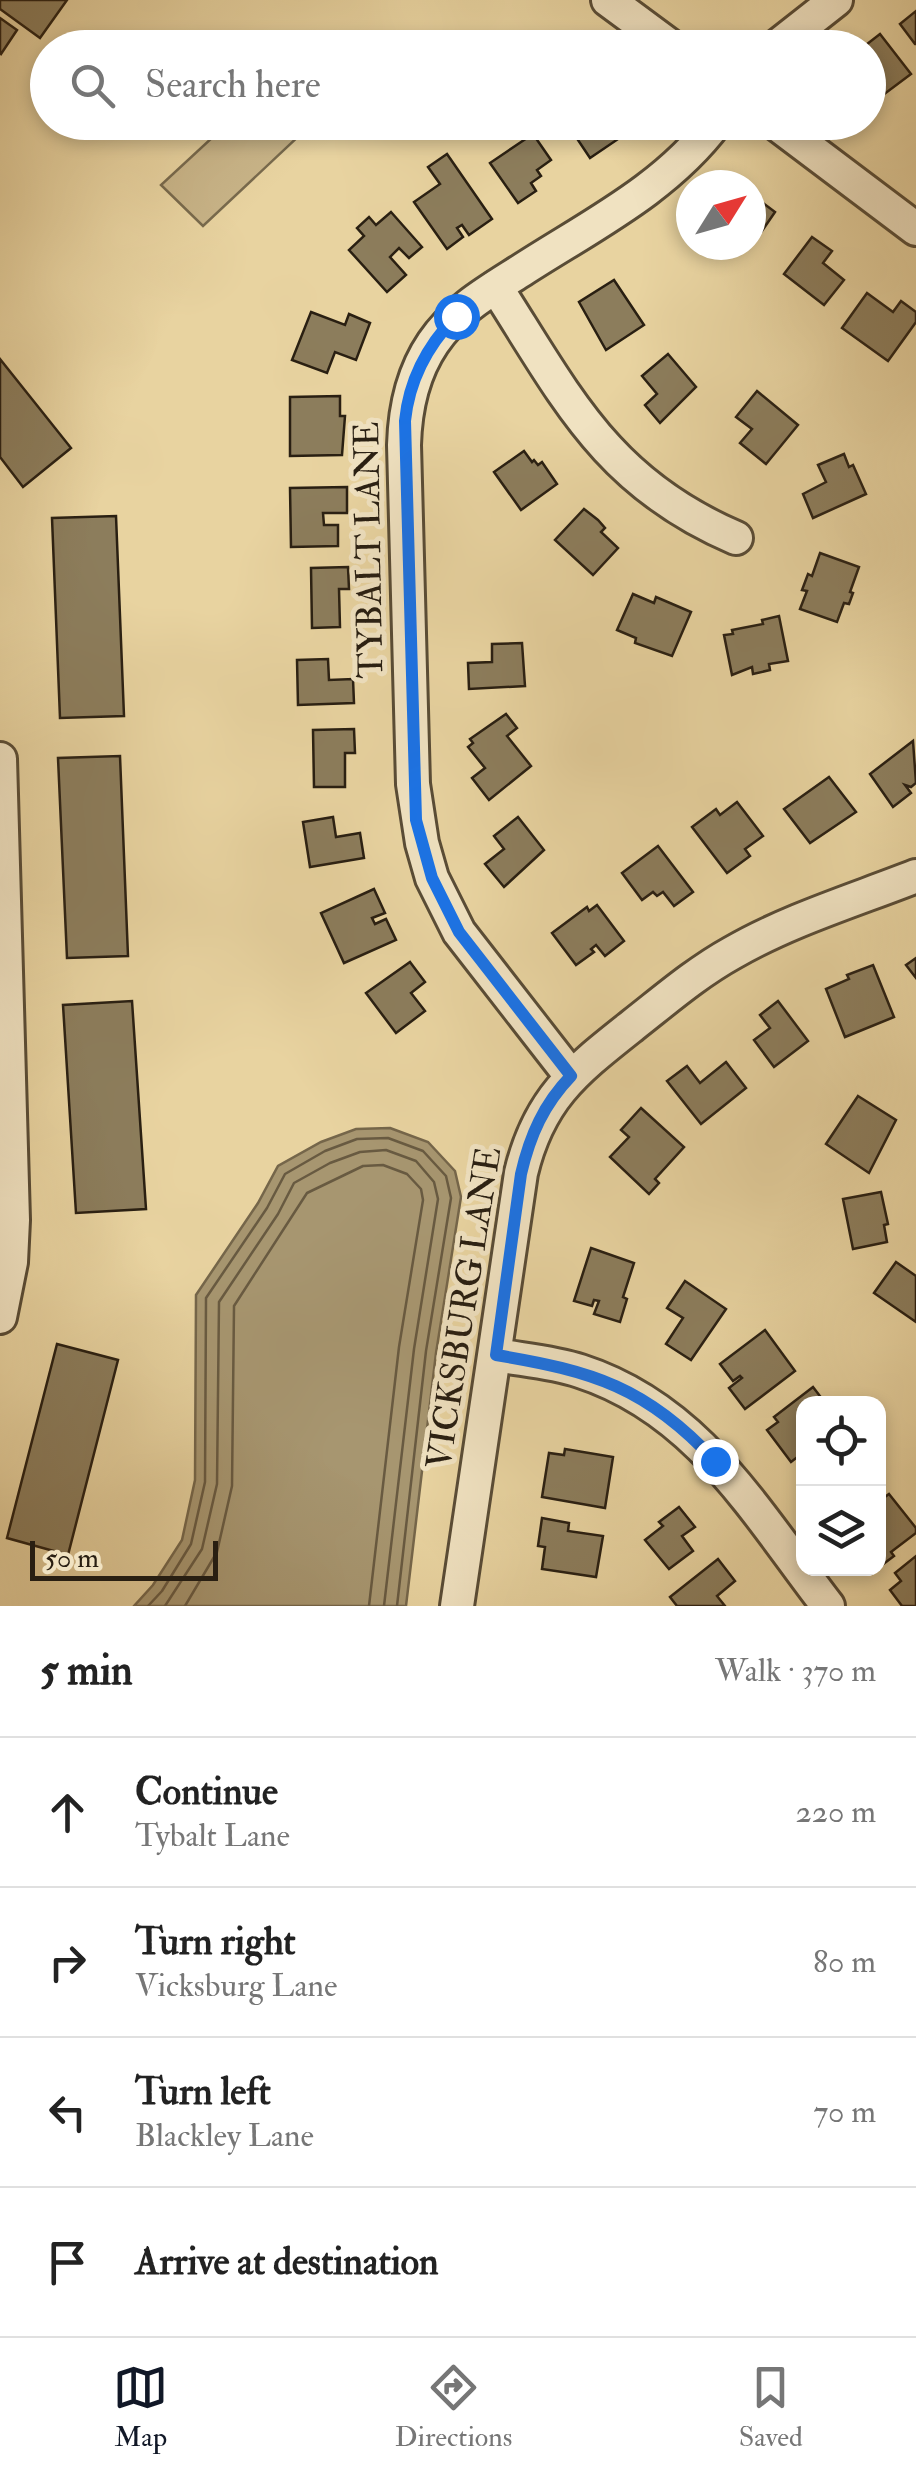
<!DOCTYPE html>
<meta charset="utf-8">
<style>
:root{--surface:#fff;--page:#f2f2f2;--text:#222;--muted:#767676;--line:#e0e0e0;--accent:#111827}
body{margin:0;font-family:"IM FELL Double Pica",serif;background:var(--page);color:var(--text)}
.controls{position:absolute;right:30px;bottom:30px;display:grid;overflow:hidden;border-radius:20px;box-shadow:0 5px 15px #0003}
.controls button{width:90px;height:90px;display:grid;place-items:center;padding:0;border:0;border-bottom:2px solid var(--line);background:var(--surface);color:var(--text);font:50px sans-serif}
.compass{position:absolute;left:676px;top:170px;width:90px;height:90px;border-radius:50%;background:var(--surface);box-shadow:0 5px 15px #0003;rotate:53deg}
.scale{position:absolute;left:30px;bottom:25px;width:188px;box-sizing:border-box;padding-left:10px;border:5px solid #291f12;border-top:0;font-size:28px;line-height:35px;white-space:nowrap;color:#291f12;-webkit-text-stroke:8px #f0e2c1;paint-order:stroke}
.stop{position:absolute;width:30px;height:30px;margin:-22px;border:8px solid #1a73e8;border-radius:50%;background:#fff}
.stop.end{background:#1a73e8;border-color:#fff;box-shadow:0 2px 10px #0008}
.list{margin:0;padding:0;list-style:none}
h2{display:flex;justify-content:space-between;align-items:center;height:130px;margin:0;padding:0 40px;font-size:42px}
h2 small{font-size:32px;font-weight:400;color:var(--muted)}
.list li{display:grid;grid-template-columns:65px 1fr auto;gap:30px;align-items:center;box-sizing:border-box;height:150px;padding:0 40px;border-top:2px solid var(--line)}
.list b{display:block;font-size:38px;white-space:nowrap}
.list p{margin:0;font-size:32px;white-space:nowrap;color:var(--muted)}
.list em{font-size:32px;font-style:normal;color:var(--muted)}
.icon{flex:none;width:55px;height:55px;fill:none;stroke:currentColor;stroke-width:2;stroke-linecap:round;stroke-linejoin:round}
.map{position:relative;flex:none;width:916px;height:1606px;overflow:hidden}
.search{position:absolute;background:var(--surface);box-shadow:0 5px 15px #0003;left:30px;right:30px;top:30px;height:110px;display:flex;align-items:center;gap:25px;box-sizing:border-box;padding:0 35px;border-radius:55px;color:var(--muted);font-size:38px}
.sheet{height:730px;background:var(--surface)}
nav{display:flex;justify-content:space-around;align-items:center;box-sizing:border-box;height:140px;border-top:2px solid var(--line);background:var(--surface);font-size:28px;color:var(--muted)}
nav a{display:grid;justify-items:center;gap:5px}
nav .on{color:var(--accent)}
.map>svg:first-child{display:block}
</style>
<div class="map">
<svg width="916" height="1606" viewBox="0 0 916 1606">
<rect width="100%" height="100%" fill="#e8d3a0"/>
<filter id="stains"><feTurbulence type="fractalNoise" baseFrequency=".002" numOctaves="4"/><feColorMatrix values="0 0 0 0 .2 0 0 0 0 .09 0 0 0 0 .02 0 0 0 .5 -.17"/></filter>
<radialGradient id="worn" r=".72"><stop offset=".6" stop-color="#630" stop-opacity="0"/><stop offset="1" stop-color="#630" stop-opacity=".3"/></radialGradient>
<polygon fill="#c8b488" stroke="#786a4d" stroke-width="2.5" points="228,123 291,123 301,134 203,226 161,185"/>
<polygon fill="#a79670" stroke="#75664a" stroke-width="2.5" points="390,1128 428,1142 455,1171 461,1197 436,1353 406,1606 134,1606 153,1585 182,1540 195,1480 196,1295 258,1203 278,1166 321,1142 356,1129"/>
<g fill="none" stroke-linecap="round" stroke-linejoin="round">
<g stroke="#685a41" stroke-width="2.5">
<polyline points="148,1606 162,1591 191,1544 205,1482 206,1298 267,1208 285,1174 325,1151 357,1139 388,1138 423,1151 446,1176 451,1198 426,1351 397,1606"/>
<polyline points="165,1606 202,1549 217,1484 219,1302 278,1214 294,1183 330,1163 360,1152 386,1150 416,1161 434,1182 438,1199 414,1349 384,1606"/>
<polyline points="185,1606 217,1552 232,1486 234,1306 307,1193 363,1166 383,1165 407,1174 421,1189 423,1200 399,1347 369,1606"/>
</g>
</g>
<g fill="#8c7d5c" stroke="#291f12" stroke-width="2.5">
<polygon points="0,0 67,0 40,38 0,9"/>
<polygon points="916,11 916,44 915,44 900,24"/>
<polygon points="0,18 17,30 1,54 0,53"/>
<polygon points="880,34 911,74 871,104 868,68 872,65 868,60 868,48 862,48"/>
<polygon points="566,122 629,122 620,129 624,135 590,158"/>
<polygon points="533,134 551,160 537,170 541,176 531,183 536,191 518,203 490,163"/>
<polygon points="447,154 492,219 469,235 462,225 457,228 463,237 447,249 414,202 440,184 428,167"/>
<polygon points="755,197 775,212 762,231 757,227 751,235 751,202"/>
<polygon points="391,212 422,247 409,258 399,248 390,257 406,275 387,292 349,250 364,236 357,228 369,217 376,225"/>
<polygon points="812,237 832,251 823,263 844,280 824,305 784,274"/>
<polygon points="614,280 644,325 606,350 579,302"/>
<polygon points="867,293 893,312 901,301 916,312 916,322 888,361 842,328"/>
<polygon points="311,312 345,325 349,314 370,323 356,360 335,352 327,373 292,360"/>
<polygon points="668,354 696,387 660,423 645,405 657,394 642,376"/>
<polygon points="0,359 71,448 23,487 0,457"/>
<polygon points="757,391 798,425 766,464 740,443 752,429 736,417"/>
<polygon points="340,396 340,416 345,416 342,455 290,456 290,397"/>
<polygon points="524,451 532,462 534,460 538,465 542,462 557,484 521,510 494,472"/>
<polygon points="844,454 849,467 853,465 866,494 813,518 803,494 826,482 818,465"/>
<polygon points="347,487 347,513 323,513 324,525 338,525 338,546 291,547 290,488"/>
<polygon points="584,509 598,520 605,528 601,532 618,548 593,575 555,540"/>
<polygon points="116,516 124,716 60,718 52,518"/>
<polygon points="820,553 859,567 850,592 853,593 849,604 844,603 837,622 800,609 807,591 802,590 808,574 812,576"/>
<polygon points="348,567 349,589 339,589 340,627 312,628 311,568"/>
<polygon points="633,594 654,603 656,597 691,612 672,656 635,643 636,638 617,630"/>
<polygon points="779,616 788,661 769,664 770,670 753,674 752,667 732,675 724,635 733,634 732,630 763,624 762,620"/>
<polygon points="522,643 525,686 469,689 468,663 492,662 492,644"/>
<polygon points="328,659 329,680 353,679 354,703 298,705 297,660"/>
<polygon points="506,714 517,728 507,736 531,766 489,800 472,778 485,768 468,747 473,743 470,739"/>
<polygon points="354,729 355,753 345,753 345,787 314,787 313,730"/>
<polygon points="913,741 916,783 911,787 905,785 911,793 893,807 870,774"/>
<polygon points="120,756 128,956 67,958 58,758"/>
<polygon points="829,777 856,812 810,843 784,809"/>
<polygon points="737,802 763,836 745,849 750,856 727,873 692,827 716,809 720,815"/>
<polygon points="333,817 336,837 360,833 364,858 310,867 303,822"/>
<polygon points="518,817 544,850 504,887 485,864 504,849 494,836"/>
<polygon points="658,846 693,892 674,906 663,892 657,896 653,892 642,900 622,873"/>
<polygon points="374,889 385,913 372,918 375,924 386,919 396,940 344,963 321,913"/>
<polygon points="597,905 624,941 605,956 596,945 591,949 594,952 576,965 552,933 587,907 589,911"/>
<polygon points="916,958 916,978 906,965"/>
<polygon points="410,962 425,982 411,993 425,1011 396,1033 366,993"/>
<polygon points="873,965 894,1017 845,1037 826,989 849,979 847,975"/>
<polygon points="132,1001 146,1209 76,1213 63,1005"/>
<polygon points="778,1001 808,1041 774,1067 754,1040 770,1028 760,1015"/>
<polygon points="726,1062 746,1088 701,1124 667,1081 687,1066 700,1083"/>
<polygon points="858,1096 896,1120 869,1173 826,1144"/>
<polygon points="641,1108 684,1147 655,1179 659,1183 649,1194 610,1157 629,1137 621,1130"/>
<polygon points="881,1192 888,1224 884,1225 887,1242 853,1249 843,1199"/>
<polygon points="591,1248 634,1263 623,1297 627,1299 620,1322 594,1314 599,1301 594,1300 592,1306 574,1301"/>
<polygon points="896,1262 916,1276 916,1322 874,1293"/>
<polygon points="685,1281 726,1309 691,1360 666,1344 683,1318 667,1308"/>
<polygon points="765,1330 795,1371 745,1409 729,1388 742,1378 740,1376 733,1381 720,1364"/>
<polygon points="57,1344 118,1360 68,1555 7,1538"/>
<polygon points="813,1387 826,1404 804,1404 804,1452 791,1462 767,1430 778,1422 774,1417"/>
<polygon points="565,1449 613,1457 605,1508 542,1497 549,1453 564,1455"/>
<polygon points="889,1494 916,1528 916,1533 891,1552 894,1556 878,1568 878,1502"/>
<polygon points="679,1507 695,1527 682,1536 693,1551 669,1569 645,1540 663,1526 659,1522"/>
<polygon points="542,1518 569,1523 568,1531 603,1536 596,1577 542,1569 545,1547 538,1546"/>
<polygon points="916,1556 916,1606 902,1606 890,1590 901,1581 895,1573"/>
<polygon points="718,1559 735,1581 717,1596 725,1606 677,1606 670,1597"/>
</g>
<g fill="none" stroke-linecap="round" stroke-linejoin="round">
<defs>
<g id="minor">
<polyline points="608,0 673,48"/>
<polyline points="775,48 836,0"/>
<polyline points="774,122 916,229"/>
<path d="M496 287C567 398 607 483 736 538"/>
<polyline points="0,759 13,1220 11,1262 0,1317"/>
<path d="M571 1076 459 932 432 878 422 843 413 784 404 445C405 408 412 374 433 343 455 310 489 291 522 270 590 226 666 189 716 122"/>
<path d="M496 1355C524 1360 553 1362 580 1371 698 1409 756 1513 828 1606"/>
<path d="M457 1606 521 1173C539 1098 575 1071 633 1025 665 1000 696 973 732 953 789 920 855 900 916 876"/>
</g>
</defs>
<use href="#minor" stroke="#594c36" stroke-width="38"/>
<use href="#minor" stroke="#f0e2c1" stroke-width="32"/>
</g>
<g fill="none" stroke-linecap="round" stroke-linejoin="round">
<path stroke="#1a73e8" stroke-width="12" d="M456 316C428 345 409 380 405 421L416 820 432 878 459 932 571 1076C544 1104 530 1135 521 1174L496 1355C592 1371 647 1387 715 1461"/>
</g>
<g text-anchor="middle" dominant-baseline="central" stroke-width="10" stroke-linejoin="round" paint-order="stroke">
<g font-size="35" fill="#291f12" stroke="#f0e2c1">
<text transform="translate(369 550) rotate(-91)">TYBALT LANE</text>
<text transform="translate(464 1308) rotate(-81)">VICKSBURG LANE</text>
</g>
</g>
<rect width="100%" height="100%" filter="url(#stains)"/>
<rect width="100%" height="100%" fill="url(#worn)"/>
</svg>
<div class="controls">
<button><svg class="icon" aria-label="locate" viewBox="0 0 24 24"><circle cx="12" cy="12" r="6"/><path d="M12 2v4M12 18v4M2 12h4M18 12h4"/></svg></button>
<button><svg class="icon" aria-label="layers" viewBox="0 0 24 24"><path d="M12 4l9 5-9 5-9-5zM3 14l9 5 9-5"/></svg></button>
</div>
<svg class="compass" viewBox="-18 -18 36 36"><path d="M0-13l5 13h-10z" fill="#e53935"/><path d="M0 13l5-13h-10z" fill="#767676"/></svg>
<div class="scale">50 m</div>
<div class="stop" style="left:456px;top:316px"></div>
<div class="stop end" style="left:715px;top:1461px"></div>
<div class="search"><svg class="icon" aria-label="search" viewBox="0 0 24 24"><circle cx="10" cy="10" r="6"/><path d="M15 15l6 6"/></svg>Search here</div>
</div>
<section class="sheet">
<h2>5 min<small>Walk · 370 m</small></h2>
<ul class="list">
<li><svg class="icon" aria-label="ahead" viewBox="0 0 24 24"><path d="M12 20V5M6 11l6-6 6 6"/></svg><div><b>Continue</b><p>Tybalt Lane</p></div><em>220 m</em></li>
<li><svg class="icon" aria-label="right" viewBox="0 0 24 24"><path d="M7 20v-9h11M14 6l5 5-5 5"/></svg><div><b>Turn right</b><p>Vicksburg Lane</p></div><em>80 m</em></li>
<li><svg class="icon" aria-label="left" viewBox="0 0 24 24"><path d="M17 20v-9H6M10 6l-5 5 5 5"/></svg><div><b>Turn left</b><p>Blackley Lane</p></div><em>70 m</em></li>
<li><svg class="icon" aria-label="arrive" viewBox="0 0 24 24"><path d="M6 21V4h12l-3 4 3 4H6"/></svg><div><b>Arrive at destination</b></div></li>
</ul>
</section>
<nav>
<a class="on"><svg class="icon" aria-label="map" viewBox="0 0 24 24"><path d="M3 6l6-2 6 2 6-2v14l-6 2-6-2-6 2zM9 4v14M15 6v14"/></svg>Map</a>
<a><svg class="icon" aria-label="directions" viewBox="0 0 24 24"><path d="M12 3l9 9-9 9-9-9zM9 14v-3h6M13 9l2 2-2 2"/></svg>Directions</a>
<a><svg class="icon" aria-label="saved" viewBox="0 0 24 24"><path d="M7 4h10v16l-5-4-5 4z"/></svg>Saved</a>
</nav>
